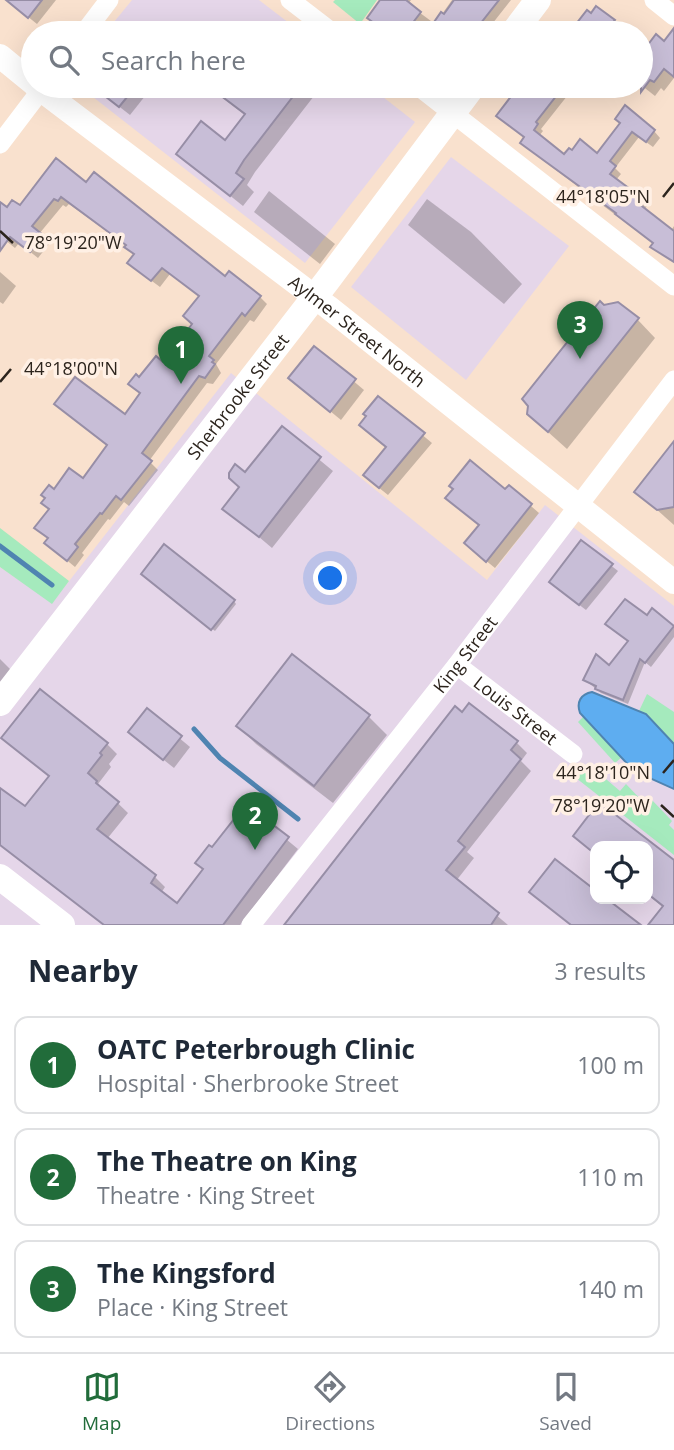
<!DOCTYPE html>
<meta charset="utf-8">
<style>
:root{--surface:#fff;--page:#f6f6f7;--text:#1f2937;--muted:#747a83;--line:#e0e1e3;--accent:#216c3a}
body{margin:0;font-family:"Open Sans",sans-serif;background:var(--page);color:var(--text)}
.controls{position:absolute;right:21px;bottom:21px;display:grid;overflow:hidden;border-radius:14px;box-shadow:0 7px 28px #0002}
.controls button{width:63px;height:63px;display:grid;place-items:center;padding:0;border:0;border-bottom:2px solid var(--line);background:var(--surface);color:var(--text);font:35px sans-serif}
.you{position:absolute;left:331px;top:579px;width:24px;height:24px;margin:-18px;border:5px solid #fff;border-radius:50%;background:#1a73e8;box-shadow:0 0 0 10px #1a73e833}
.badge{display:grid;place-items:center;width:46px;height:46px;border-radius:50%;background:var(--accent);color:#fff;font-size:23px;font-weight:700}
.pin{position:absolute;translate:-50% -58px;filter:drop-shadow(0 2px 4px #0008)}
.pin::after{content:'';position:absolute;top:37px;width:24px;height:21px;background:inherit;clip-path:polygon(0 0,100% 0,50% 100%)}
.list{margin:0;padding:0;list-style:none}
h2{display:flex;justify-content:space-between;align-items:center;height:91px;margin:0;padding:0 28px;font-size:30px}
h2 small{font-size:23px;font-weight:400;color:var(--muted)}
.list li{display:grid;grid-template-columns:46px 1fr auto;gap:21px;align-items:center;box-sizing:border-box;height:98px;margin:0 14px 14px;padding:0 14px;border:2px solid var(--line);border-radius:14px}
.list b{display:block;font-size:26px;white-space:nowrap}
.list p{margin:0;font-size:23px;white-space:nowrap;color:var(--muted)}
.list em{font-size:23px;font-style:normal;color:var(--muted)}
.icon{flex:none;width:38px;height:38px;fill:none;stroke:currentColor;stroke-width:2;stroke-linecap:round;stroke-linejoin:round}
.map{position:relative;flex:none;width:674px;height:925px;overflow:hidden}
.search{position:absolute;background:var(--surface);box-shadow:0 7px 28px #0002;left:21px;right:21px;top:21px;height:77px;display:flex;align-items:center;gap:18px;box-sizing:border-box;padding:0 24px;border-radius:38px;color:var(--muted);font-size:26px}
.sheet{height:427px;background:var(--surface)}
nav{display:flex;justify-content:space-around;align-items:center;box-sizing:border-box;height:98px;border-top:2px solid var(--line);background:var(--surface);font-size:19px;color:var(--muted)}
nav a{display:grid;justify-items:center;gap:4px}
nav .on{color:var(--accent)}
.map>svg:first-child{display:block}
</style>
<div class="map">
<svg width="674" height="925" viewBox="0 0 674 925">
<rect width="100%" height="100%" fill="#f9e1ce"/>
<g fill="#e5d6e9" fill-rule="evenodd">
<polygon points="132,0 259,0 302,33 105,33"/>
<polygon points="79,86 369,86 415,122 305,263"/>
<polygon points="451,157 569,246 466,380 351,287"/>
<path d="M231 373 487 580 545 505 674 606V925H0V567L52 603ZM595 846H648V899H595Z"/>
</g>
<g fill="#a5eabd">
<polygon points="335,0 377,0 360,24 333,2"/>
<polygon points="0,528 69,581 52,604 0,567"/>
<polygon points="647,694 674,712 674,744 646,714 639,711"/>
<polygon points="583,717 622,757 615,763 578,722"/>
<polygon points="582,770 595,779 600,774 620,791 626,784 646,805 651,799 672,821 669,825 674,830 674,855 571,774"/>
</g>
<path fill="#5eadf0" stroke="#4f84b1" stroke-width="2" d="M592 692 646 714 674 744V789L634 771 580 713C576 702 581 694 592 692Z"/>
<g fill="#0003">
<polygon points="7,0 56,0 37,24"/>
<polygon points="383,0 411,0 408,4 435,24 452,0 511,0 485,33 389,33 376,23"/>
<polygon points="587,13 614,21 620,27 615,33 571,33"/>
<polygon points="656,37 674,50 674,78 664,91 661,88 655,96 641,85 641,57"/>
<polygon points="93,86 153,86 130,115"/>
<polygon points="212,86 303,86 314,96 255,172 247,185 254,192 243,206 178,154 226,143 246,116 223,98"/>
<polygon points="518,86 575,86 541,129 543,131 539,136 565,156 597,155 622,123 654,131 660,138 653,147 639,137 615,168 621,174 616,180 634,211 642,201 647,206 644,210 671,231 674,226 674,262 658,252 652,246 654,244 528,149 525,138 504,122 520,87"/>
<polygon points="86,184 225,278 260,297 267,304 254,322 250,320 216,364 221,373 213,384 207,383 149,461 158,470 129,506 124,502 110,520 108,519 82,553 84,555 75,567 46,543 49,539 36,528 50,510 54,491 83,481 108,446 56,404 125,417 141,394 130,384 164,364 194,324 200,296 170,274 160,287 137,270 135,255 127,246 69,204 66,207 63,205 39,234 49,244 38,258 19,243 15,248 0,236 0,207 7,209 20,208"/>
<polygon points="269,191 335,244 320,264 254,212"/>
<polygon points="427,199 471,232 522,284 504,304 408,225"/>
<polygon points="0,272 16,286 3,304 0,302"/>
<polygon points="637,319 655,338 567,449 528,414"/>
<polygon points="314,348 364,390 341,420 290,378"/>
<polygon points="378,398 432,443 388,495 373,483 388,448"/>
<polygon points="282,429 333,471 272,548 225,508 241,487 246,475"/>
<polygon points="674,444 674,525 637,492"/>
<polygon points="509,487 539,513 495,568 474,551 481,526 455,489 506,491"/>
<polygon points="581,542 618,571 586,610 557,588"/>
<polygon points="145,577 234,601 236,604 215,631"/>
<polygon points="652,610 674,627 674,637 651,667 645,662 628,704 601,693 585,680 610,667"/>
<polygon points="0,659 12,671 0,687"/>
<polygon points="147,711 190,747 174,768 140,741"/>
<polygon points="368,716 387,735 333,803 256,744 238,726"/>
<polygon points="517,743 527,753 521,761 531,771 467,852 474,858 456,881 508,925 286,925"/>
<polygon points="107,744 117,754 109,764 111,767 98,784 128,813 107,839 155,877 165,887 161,893 178,906 204,870 212,850 246,806 298,849 240,925 106,925 0,843 0,795 26,809"/>
<polygon points="599,805 674,863 674,925 650,925 664,908 648,895 648,846 595,846 595,855 575,836"/>
<polygon points="555,861 595,892 595,899 604,899 638,925 570,925 531,892"/>
</g>
<g fill="none" stroke-linecap="round" stroke-linejoin="round">
<g stroke="#4f84b1" stroke-width="5">
<polyline points="0,546 52,585"/>
<polyline points="194,729 220,758 298,819"/>
</g>
</g>
<g fill="#c8bed7" stroke="#978ea6" stroke-width="2">
<polygon points="6,0 42,0 28,18"/>
<polygon points="380,0 406,0 421,12 405,33 388,33 367,18"/>
<polygon points="454,0 499,0 473,33 443,33 432,25 441,12 444,14"/>
<polygon points="596,6 615,20 604,33 569,33 587,10 591,13"/>
<polygon points="674,28 674,77 664,69 654,82 650,80 641,92 641,54 656,34 664,41"/>
<polygon points="92,86 136,86 119,107"/>
<polygon points="208,86 301,86 244,160 236,173 244,179 230,196 176,154 201,121 225,140 245,114"/>
<polygon points="519,86 564,86 536,122 538,124 534,130 564,154 569,148 572,150 580,139 597,153 620,123 615,119 625,105 655,130 646,142 632,132 610,161 616,166 610,174 642,198 638,203 674,231 674,262 650,247 653,243 615,214 616,213 520,143 524,137 496,116"/>
<polygon points="56,158 86,182 94,172 225,276 229,271 261,296 245,316 242,313 209,356 214,360 212,362 215,364 205,378 199,376 142,453 152,461 121,500 116,496 102,514 100,513 75,544 78,547 67,561 44,543 48,538 34,528 49,509 41,503 45,498 41,495 49,485 54,489 69,468 83,478 107,445 54,404 75,377 125,414 140,393 128,384 136,374 139,377 156,356 163,362 192,324 183,316 199,296 162,268 151,281 127,263 134,254 124,247 126,245 61,197 58,201 54,199 32,226 43,235 30,252 10,237 0,251 0,202 7,207 12,200 20,205"/>
<polygon points="600,301 604,305 618,302 639,318 548,432 527,414 528,406 522,399"/>
<polygon points="314,346 356,379 330,412 288,378"/>
<polygon points="378,396 425,433 379,488 363,475 386,447 359,425 366,416 363,414"/>
<polygon points="282,426 321,457 259,537 222,509 239,487 229,478 229,473 235,464 245,472"/>
<polygon points="674,441 674,507 657,510 634,492"/>
<polygon points="470,460 505,489 509,485 532,504 486,562 464,543 479,525 445,498 453,489 449,486"/>
<polygon points="581,540 613,564 579,605 549,582"/>
<polygon points="164,544 235,600 211,630 141,574"/>
<polygon points="625,599 647,615 652,608 674,626 645,663 640,659 623,700 595,689 596,686 583,680 596,654 609,665 628,641 605,624"/>
<polygon points="292,654 370,715 314,786 236,726"/>
<polygon points="40,689 108,743 100,753 102,755 88,773 97,781 96,783 119,802 97,829 156,875 151,883 177,903 203,869 195,863 209,845 212,847 246,804 289,837 223,925 104,925 0,845 0,788 25,806 49,776 1,738"/>
<polygon points="469,703 518,741 511,750 521,759 458,841 465,847 446,870 499,913 491,925 284,925 455,706 462,712"/>
<polygon points="147,708 182,736 163,760 128,732"/>
<polygon points="599,802 674,860 674,925 648,925 663,906 648,894 648,846 595,846 595,854 573,836"/>
<polygon points="555,859 595,890 595,899 607,899 641,925 571,925 529,892"/>
</g>
<g fill="none" stroke-linecap="round" stroke-linejoin="round">
<g stroke="#fff" stroke-width="19">
<polyline points="290,0 333,33"/>
<polyline points="654,0 674,16"/>
<polyline points="84,33 109,0"/>
<polyline points="418,86 674,286"/>
<polyline points="0,144 44,86"/>
<path id="s1" d="M457 665 573 754"/>
<path id="s2" d="M251 925 457 665 674 380"/>
</g>
<g stroke="#fff" stroke-width="24">
<polyline points="0,56 33,83"/>
<path id="s3" d="M36 86 328 307 674 582"/>
</g>
<g stroke="#fff" stroke-width="26">
<polyline points="513,33 538,0"/>
<path id="s4" d="M0 703 327 281 473 86"/>
<polyline points="0,877 62,925"/>
</g>
</g>
<path fill="none" stroke="#2c241d" stroke-width="2.5" d="M663 197 674 183M0 231 13 243M0 382 11 369M663 773 674 760M661 805 674 817"/>
<g text-anchor="middle" dominant-baseline="central" stroke-width="7" stroke-linejoin="round" paint-order="stroke">
<g font-size="18" fill="#2c241d" stroke="#fff0e5">
<text stroke="none"><textPath href="#s3" startOffset="404">Aylmer Street North</textPath></text>
<text stroke="none"><textPath href="#s4" startOffset="388">Sherbrooke Street</textPath></text>
<text stroke="none"><textPath href="#s2" startOffset="345">King Street</textPath></text>
<text stroke="none"><textPath href="#s1" startOffset="74">Louis Street</textPath></text>
</g>
</g>
<g font-size="18" text-anchor="middle" fill="#2c241d" stroke="#fff0e5" stroke-width="7" stroke-linejoin="round" paint-order="stroke">
<text x="603" y="203">44°18'05"N</text>
<text x="73" y="249">78°19'20"W</text>
<text x="71" y="375">44°18'00"N</text>
<text x="603" y="779">44°18'10"N</text>
<text x="601" y="812">78°19'20"W</text>
</g>
</svg>
<div class="controls">
<button><svg class="icon" aria-label="locate" viewBox="0 0 24 24"><circle cx="12" cy="12" r="6"/><path d="M12 2v4M12 18v4M2 12h4M18 12h4"/></svg></button>
</div>
<div class="you"></div>
<div class="pin badge" style="left:181px;top:384px">1</div>
<div class="pin badge" style="left:255px;top:850px">2</div>
<div class="pin badge" style="left:580px;top:359px">3</div>
<div class="search"><svg class="icon" aria-label="search" viewBox="0 0 24 24"><circle cx="10" cy="10" r="6"/><path d="M15 15l6 6"/></svg>Search here</div>
</div>
<section class="sheet">
<h2>Nearby<small>3 results</small></h2>
<ul class="list">
<li><span class="badge">1</span><div><b>OATC Peterbrough Clinic</b><p>Hospital · Sherbrooke Street</p></div><em>100 m</em></li>
<li><span class="badge">2</span><div><b>The Theatre on King</b><p>Theatre · King Street</p></div><em>110 m</em></li>
<li><span class="badge">3</span><div><b>The Kingsford</b><p>Place · King Street</p></div><em>140 m</em></li>
</ul>
</section>
<nav>
<a class="on"><svg class="icon" aria-label="map" viewBox="0 0 24 24"><path d="M3 6l6-2 6 2 6-2v14l-6 2-6-2-6 2zM9 4v14M15 6v14"/></svg>Map</a>
<a><svg class="icon" aria-label="directions" viewBox="0 0 24 24"><path d="M12 3l9 9-9 9-9-9zM9 14v-3h6M13 9l2 2-2 2"/></svg>Directions</a>
<a><svg class="icon" aria-label="saved" viewBox="0 0 24 24"><path d="M7 4h10v16l-5-4-5 4z"/></svg>Saved</a>
</nav>
